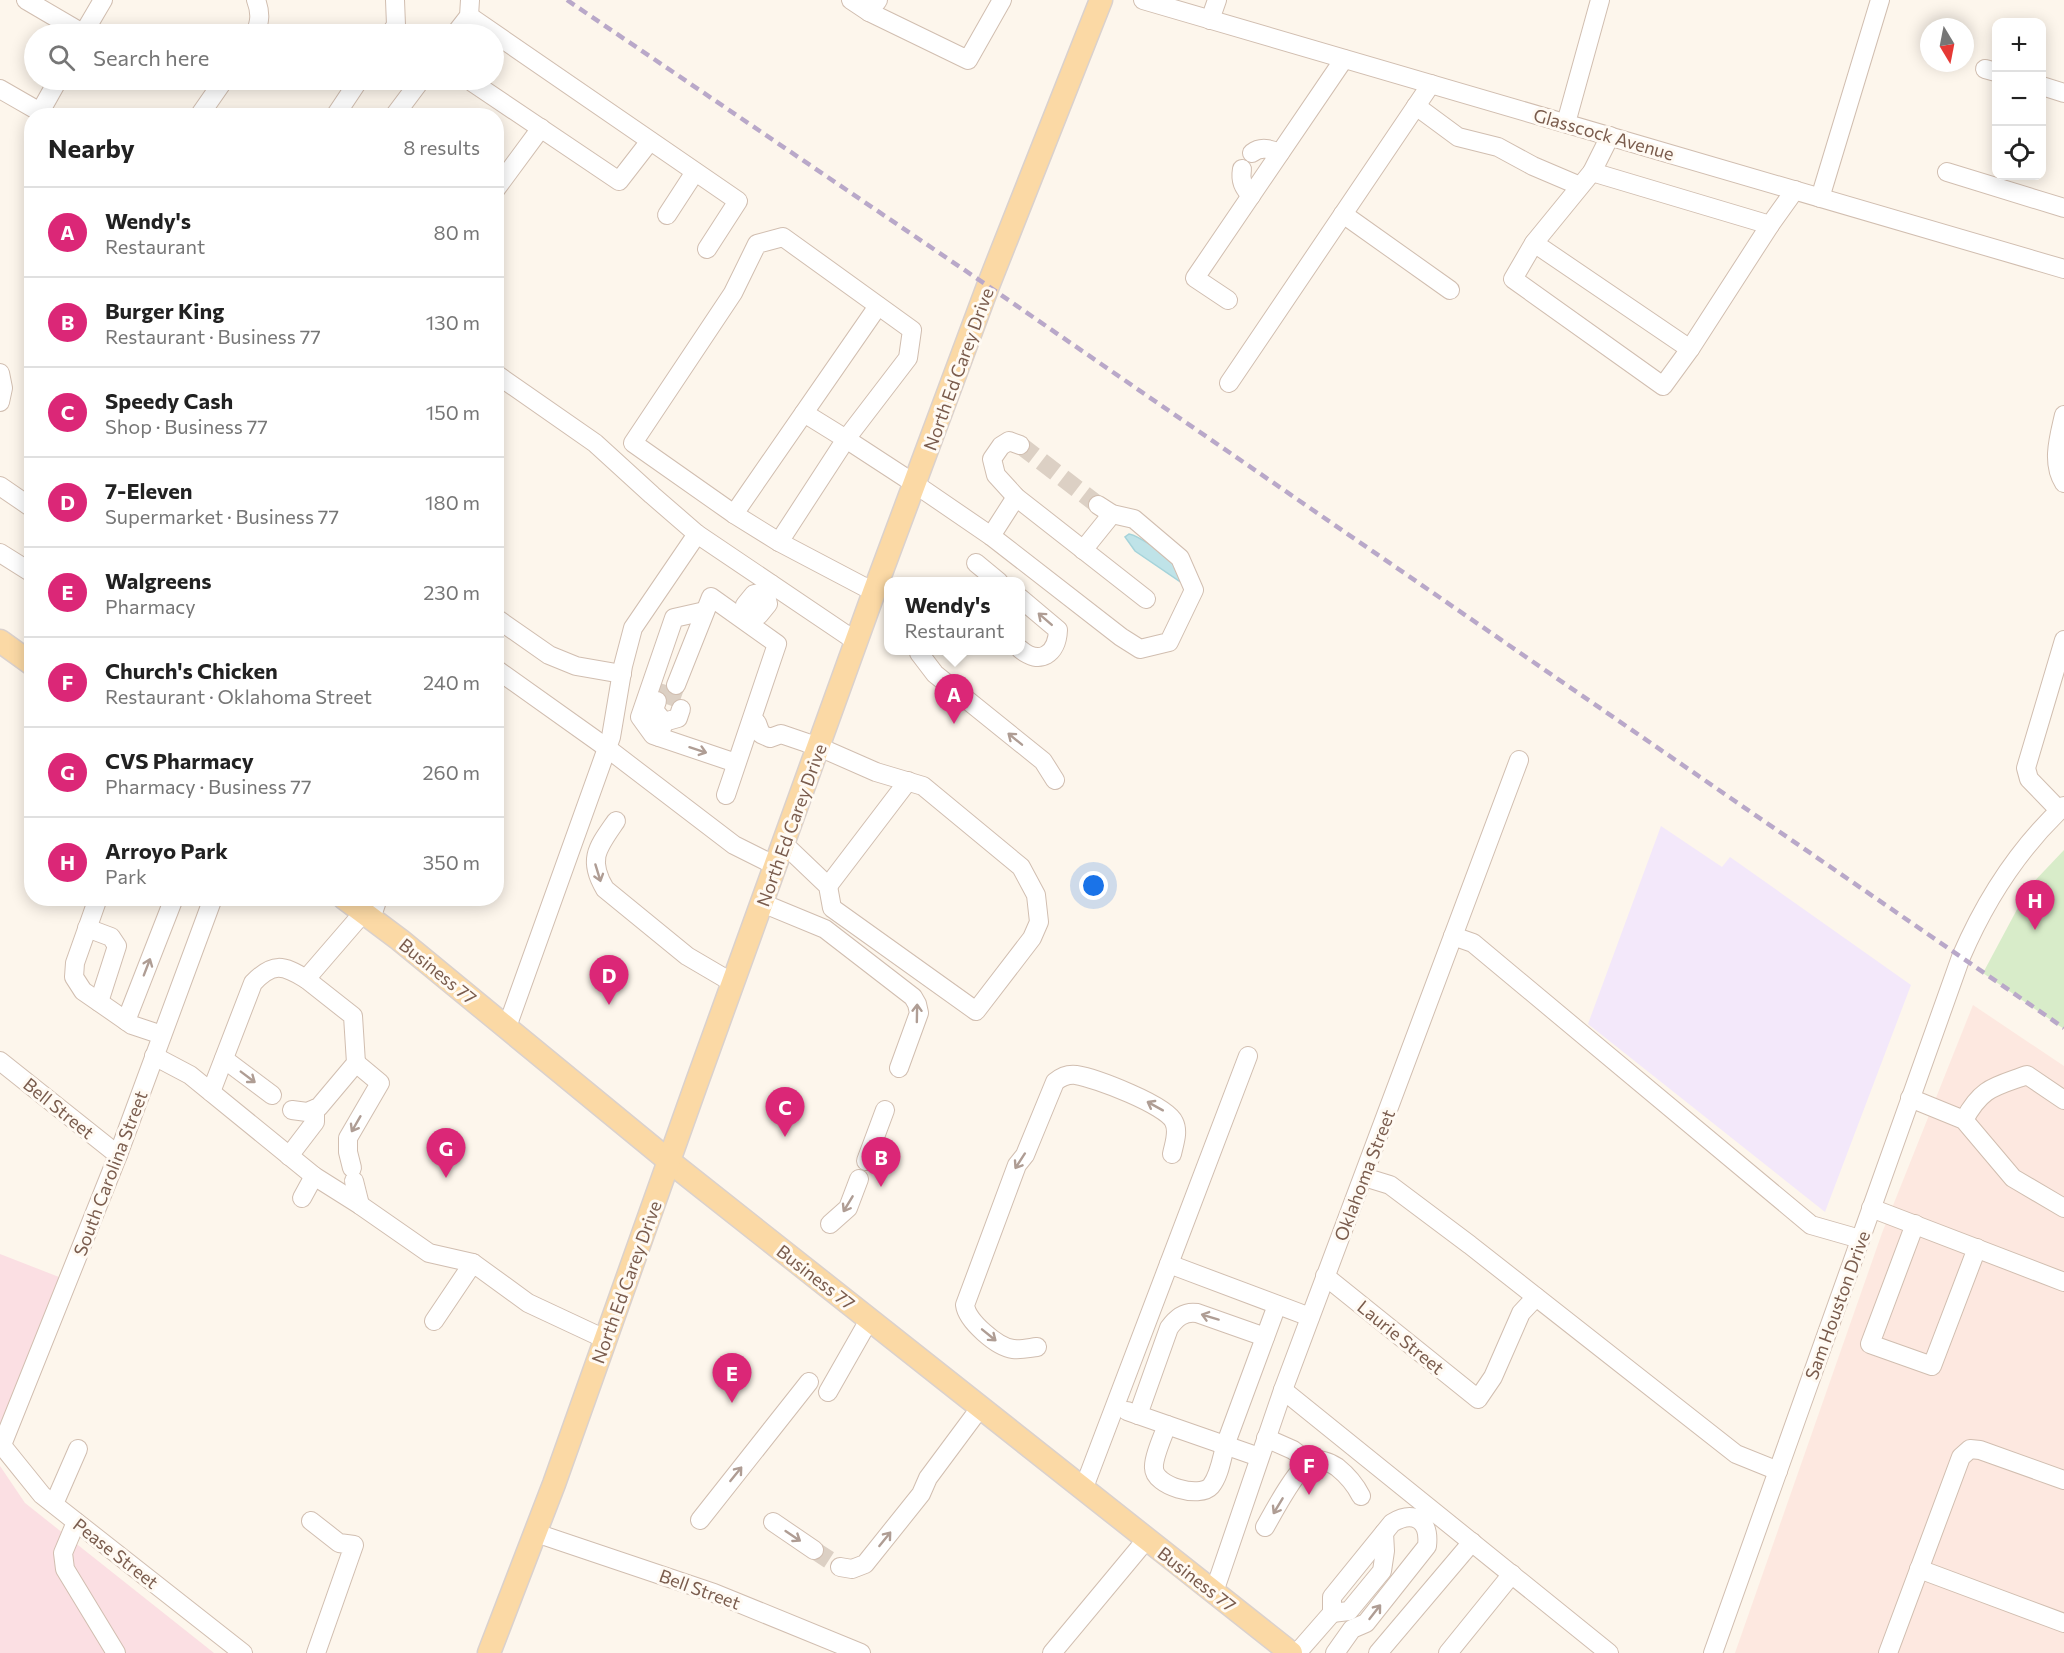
<!DOCTYPE html>
<meta charset="utf-8">
<style>
:root{--surface:#fff;--page:#f2f2f2;--text:#222;--muted:#767676;--line:#e0e0e0;--accent:#db2777}
body{margin:0;font-family:Commissioner,sans-serif;background:var(--page);color:var(--text)}
.controls{position:absolute;right:18px;top:18px;display:grid;overflow:hidden;border-radius:12px;box-shadow:0 3px 15px #0003}
.controls button{width:54px;height:54px;display:grid;place-items:center;padding:0;border:0;border-bottom:2px solid var(--line);background:var(--surface);color:var(--text);font:30px sans-serif}
.compass{position:absolute;left:1920px;top:18px;width:54px;height:54px;border-radius:50%;background:var(--surface);box-shadow:0 3px 15px #0003;rotate:170deg}
.you{position:absolute;left:1094px;top:886px;width:21px;height:21px;margin:-15px;border:4px solid #fff;border-radius:50%;background:#1a73e8;box-shadow:0 0 0 9px #1a73e833}
.badge{display:grid;place-items:center;width:39px;height:39px;border-radius:50%;background:var(--accent);color:#fff;font-size:20px;font-weight:700}
.pin{position:absolute;translate:-50% -50px;filter:drop-shadow(0 2px 3px #0008)}
.pin::after{content:'';position:absolute;top:32px;width:21px;height:18px;background:inherit;clip-path:polygon(0 0,100% 0,50% 100%)}
.popup{position:absolute;left:884px;top:577px;width:141px;height:78px;box-sizing:border-box;display:grid;place-content:center;border-radius:12px;background:var(--surface);filter:drop-shadow(0 2px 4px #0005);font-size:20px;white-space:nowrap;color:var(--muted)}
.popup b{font-size:22px;color:var(--text)}
.popup::after{content:'';position:absolute;left:50%;top:100%;margin-left:-12px;border:12px solid transparent;border-top-color:var(--surface)}
.list{margin:0;padding:0;list-style:none}
h2{display:flex;justify-content:space-between;align-items:center;height:78px;margin:0;padding:0 24px;font-size:26px}
h2 small{font-size:20px;font-weight:400;color:var(--muted)}
.list li{display:grid;grid-template-columns:39px 1fr auto;gap:18px;align-items:center;box-sizing:border-box;height:90px;padding:0 24px;border-top:2px solid var(--line)}
.list b{display:block;font-size:22px;white-space:nowrap}
.list p{margin:0;font-size:20px;white-space:nowrap;color:var(--muted)}
.list em{font-size:20px;font-style:normal;color:var(--muted)}
.icon{flex:none;width:33px;height:33px;fill:none;stroke:currentColor;stroke-width:2;stroke-linecap:round;stroke-linejoin:round}
.map{position:relative;flex:none;width:2064px;height:1653px;overflow:hidden}
.search{position:absolute;background:var(--surface);box-shadow:0 3px 15px #0003;left:24px;top:24px;width:480px;height:66px;display:flex;align-items:center;gap:15px;box-sizing:border-box;padding:0 21px;border-radius:33px;color:var(--muted);font-size:22px}
.panel{position:absolute;background:var(--surface);box-shadow:0 3px 15px #0003;left:24px;top:108px;width:480px;height:798px;border-radius:24px}
.map>svg:first-child{display:block}
</style>
<div class="map">
<svg width="2064" height="1653" viewBox="0 0 2064 1653">
<rect width="100%" height="100%" fill="#fdf6ec"/>
<polygon fill="#fde8e0" points="1973,1005 2064,1066 2064,1653 1735,1653 1882,1233"/>
<polygon fill="#f3e8fa" points="1661,826 1722,867 1730,857 1911,985 1825,1212 1588,1024"/>
<g fill="#fbdfe3">
<polygon points="0,1254 59,1277 0,1430"/>
<polygon points="0,1466 25,1503 214,1653 0,1653"/>
</g>
<polygon fill="#d8ecc9" points="2064,850 2064,1029 1983,973 2029,887"/>
<path fill="#bfe3e8" stroke="#a5d3da" stroke-width="1.5" d="M1129 534C1137 534 1175 561 1185 567V585L1135 551 1125 537Z"/>
<g fill="none" stroke-linecap="round" stroke-linejoin="round">
<g stroke="#dcd0c4" stroke-width="18" stroke-dasharray="18 9" stroke-linecap="butt">
<polyline points="1020,445 1098,505"/>
<polyline points="657,701 663,681"/>
<polyline points="669,705 676,685"/>
<polyline points="814,1550 840,1567"/>
</g>
<defs>
<g id="minor">
<polyline points="26,0 84,34"/>
<polyline points="851,0 869,12"/>
<polyline points="878,0 869,12 968,60 1002,0"/>
<polyline points="1143,0 2064,269"/>
<polyline points="469,16 738,201 707,249"/>
<polyline points="1210,20 1217,0"/>
<polyline points="83,34 103,0"/>
<path d="M255 34C260 22 261 13 256 0"/>
<polyline points="390,34 396,25 395,0"/>
<polyline points="455,34 469,16 470,0"/>
<polyline points="1985,69 1996,72"/>
<polyline points="469,80 619,181 650,141"/>
<polyline points="2042,86 2064,93"/>
<polyline points="0,89 47,116"/>
<polyline points="1416,106 1458,137 1498,147 1533,166 1580,186"/>
<polyline points="40,112 58,80"/>
<polyline points="199,116 224,80"/>
<polyline points="335,116 359,80"/>
<polyline points="394,116 421,80"/>
<polyline points="1566,123 1600,0"/>
<polyline points="1610,136 1592,172 1770,225 1795,190"/>
<path d="M1252 153C1261 146 1270 149 1280 153"/>
<path d="M1242 169C1240 181 1243 187 1251 196"/>
<polyline points="1592,172 1534,243 1690,349"/>
<polyline points="1947,172 2064,208"/>
<polyline points="496,189 541,128"/>
<polyline points="1820,198 1880,0"/>
<polyline points="1343,214 1450,290"/>
<polyline points="667,215 695,172"/>
<polyline points="1534,243 1513,279 1663,386 1690,349 1770,225"/>
<polyline points="1228,300 1195,278 1344,59"/>
<polyline points="0,373 3,388 0,402"/>
<polyline points="496,374 595,443 652,495 697,534 857,642"/>
<polyline points="1229,383 1431,84"/>
<path d="M2064 415C2059 437 2051 463 2064 483"/>
<polyline points="1020,445 1009,441 1001,446 992,459 996,475 1016,497 1146,599"/>
<polyline points="0,486 32,508"/>
<polyline points="734,514 878,306"/>
<polyline points="991,536 1016,497"/>
<polyline points="779,542 846,439 804,413"/>
<polyline points="1083,550 1112,514"/>
<polyline points="0,553 32,573"/>
<polyline points="976,563 999,582"/>
<polyline points="874,592 779,542 734,514 633,443 733,293 757,244 783,237 912,330 908,358 846,439 915,484 991,536 1121,637 1140,649 1169,642 1194,590 1180,558 1134,519 1112,514 1098,505"/>
<path d="M1020 598 1058 630C1057 654 1040 666 1020 649"/>
<polyline points="705,611 674,618 640,717 653,735 736,763"/>
<polyline points="748,613 745,605 754,594 765,592 771,584"/>
<polyline points="748,613 759,615 768,604 765,592"/>
<polyline points="496,618 549,655 576,666 622,674"/>
<polyline points="919,653 935,674 1043,761 1055,780"/>
<polyline points="496,669 607,748 734,845 776,866"/>
<polyline points="676,685 711,597 777,644 726,795"/>
<polyline points="657,701 654,710 664,722 659,737"/>
<polyline points="664,722 678,718 681,709"/>
<polyline points="757,723 761,734 770,738 781,734 819,747 876,772 923,786 1021,867 1036,895 1039,922 1032,938 976,1011 832,908 828,886 784,844"/>
<polyline points="2059,810 2029,779 2026,768 2064,640"/>
<path d="M616 821C598 847 587 859 605 889L687 956 733 983"/>
<polyline points="828,886 908,781"/>
<polyline points="98,898 75,963 74,977 83,991 132,1025 162,1035"/>
<polyline points="762,903 825,929 913,997 917,1004 919,1013 899,1068"/>
<polyline points="371,919 378,898"/>
<polyline points="87,928 111,937 117,946 99,1002"/>
<polyline points="1453,936 1473,943 1811,1225 1860,1239"/>
<polyline points="126,1021 174,898"/>
<polyline points="507,1027 611,737 623,666 633,628 697,534"/>
<polyline points="154,1056 190,1075 314,1176 360,1205 429,1253 473,1263"/>
<polyline points="224,1059 272,1095"/>
<polyline points="0,1061 118,1155"/>
<path d="M211 1092 253 983C273 962 283 965 306 979L363 913"/>
<polyline points="1910,1098 1964,1120 2013,1178 2064,1208"/>
<polyline points="292,1110 307,1112 319,1107 356,1063 353,1016 306,979"/>
<path d="M1964 1120C1982 1087 1994 1087 2027 1075L2064 1100"/>
<polyline points="289,1156 315,1122 315,1109"/>
<polyline points="866,1161 885,1110"/>
<polyline points="352,1168 348,1152 348,1138 380,1083 356,1063"/>
<polyline points="1364,1177 1390,1185 1470,1245 1736,1454 1778,1471"/>
<polyline points="354,1181 360,1205"/>
<polyline points="302,1198 314,1176"/>
<polyline points="1871,1208 2064,1282"/>
<polyline points="830,1224 848,1208 859,1179"/>
<polyline points="1915,1224 1870,1344 1932,1366 1977,1248"/>
<polyline points="1169,1264 1310,1317"/>
<polyline points="1325,1276 1478,1399 1493,1377 1521,1313 1536,1297"/>
<polyline points="434,1321 473,1263 528,1303 605,1339"/>
<path d="M1037 1347C1029 1348 1021 1350 1013 1349 997 1347 967 1321 965 1305L1017 1165 1025 1155 1055 1082C1061 1077 1067 1074 1076 1075 1095 1078 1167 1105 1174 1122 1179 1132 1174 1144 1172 1154"/>
<polyline points="1283,1390 1609,1653"/>
<polyline points="828,1392 869,1320"/>
<polyline points="1127,1411 1259,1457"/>
<path d="M1138 1415 1169 1328C1176 1318 1184 1311 1197 1313L1265 1337"/>
<path d="M1167 1425C1163 1436 1153 1458 1154 1468 1154 1486 1200 1499 1211 1486 1220 1475 1222 1456 1226 1443 1243 1397 1260 1351 1277 1305"/>
<polyline points="1266,1438 1293,1450 1309,1462"/>
<polyline points="0,1443 42,1495 243,1653"/>
<polyline points="2,1445 118,1155 213,898"/>
<polyline points="1083,1490 1248,1056"/>
<polyline points="54,1504 78,1449"/>
<polyline points="700,1520 809,1382"/>
<polyline points="311,1521 339,1543 354,1545 316,1653"/>
<polyline points="76,1522 63,1553 65,1569 116,1653"/>
<polyline points="773,1522 814,1550"/>
<path d="M1265 1527C1273 1513 1297 1467 1311 1462 1319 1458 1330 1462 1337 1467 1347 1475 1355 1484 1361 1496"/>
<polyline points="536,1533 714,1593 861,1653"/>
<polyline points="840,1567 852,1569 865,1564 921,1494 928,1478 980,1408"/>
<polyline points="1919,1569 2064,1623"/>
<polyline points="1214,1592 1283,1390 1519,760"/>
<polyline points="1332,1613 1349,1611 1382,1571 1385,1551 1384,1533"/>
<polyline points="1052,1653 1146,1540"/>
<path d="M1297 1653 1332 1613V1597L1392 1523C1414 1510 1430 1520 1427 1546L1366 1623 1352 1629 1335 1653"/>
<polyline points="1378,1653 1472,1542"/>
<polyline points="1448,1653 1512,1574"/>
<path d="M1713 1653 1961 957C1985 901 2019 848 2064 806"/>
<polyline points="1888,1653 1961,1457 1970,1449 1980,1450 2064,1480"/>
</g>
<g id="major">
<polyline points="0,641 32,664"/>
<polyline points="344,898 400,940 669,1161 1291,1653"/>
<polyline points="489,1653 554,1484 697,1082 874,592 988,286 1101,0"/>
</g>
</defs>
<use href="#minor" stroke="#d1beb0" stroke-width="20"/>
<use href="#major" stroke="#dad1cd" stroke-width="25"/>
<use href="#minor" stroke="#fff" stroke-width="18"/>
<use href="#major" stroke="#fbd9a5" stroke-width="22"/>
<polyline stroke="#b9a8c9" stroke-width="4.5" stroke-dasharray="9 6" stroke-linecap="butt" points="567,0 988,286 2064,1028"/>
</g>
<defs><path id="oneway-shaft" d="M-6 0H5M1.5-3L5.5 0L1.5 3" fill="none" stroke-width="1.6" stroke-linecap="round" stroke-linejoin="round" transform="scale(1.5)"/></defs>
<g stroke="#af9d94">
<use href="#oneway-shaft" transform="translate(1045 619) rotate(-139)"/>
<use href="#oneway-shaft" transform="translate(1015 739) rotate(-141)"/>
<use href="#oneway-shaft" transform="translate(698 750) rotate(18)"/>
<use href="#oneway-shaft" transform="translate(598 873) rotate(73)"/>
<use href="#oneway-shaft" transform="translate(147 967) rotate(-69)"/>
<use href="#oneway-shaft" transform="translate(917 1013) rotate(-89)"/>
<use href="#oneway-shaft" transform="translate(248 1077) rotate(37)"/>
<use href="#oneway-shaft" transform="translate(1155 1106) rotate(-151)"/>
<use href="#oneway-shaft" transform="translate(356 1124) rotate(120)"/>
<use href="#oneway-shaft" transform="translate(1020 1161) rotate(123)"/>
<use href="#oneway-shaft" transform="translate(848 1204) rotate(121)"/>
<use href="#oneway-shaft" transform="translate(1210 1317) rotate(-163)"/>
<use href="#oneway-shaft" transform="translate(989 1335) rotate(39)"/>
<use href="#oneway-shaft" transform="translate(736 1474) rotate(-51)"/>
<use href="#oneway-shaft" transform="translate(1278 1506) rotate(121)"/>
<use href="#oneway-shaft" transform="translate(793 1536) rotate(34)"/>
<use href="#oneway-shaft" transform="translate(885 1539) rotate(-51)"/>
<use href="#oneway-shaft" transform="translate(1375 1612) rotate(-52)"/>
</g>
<g text-anchor="middle" dominant-baseline="central" stroke-width="6" stroke-linejoin="round" paint-order="stroke">
<g font-size="18" fill="#7a5c4d" stroke="#fffaf3">
<text transform="translate(1604 134) rotate(16)">Glasscock Avenue</text>
<text transform="translate(958 369) rotate(-70)">North Ed Carey Drive</text>
<text transform="translate(791 825) rotate(-70)">North Ed Carey Drive</text>
<text transform="translate(438 971) rotate(39)">Business 77</text>
<text transform="translate(59 1108) rotate(39)">Bell Street</text>
<text transform="translate(110 1173) rotate(-69)">South Carolina Street</text>
<text transform="translate(1364 1175) rotate(-69)">Oklahoma Street</text>
<text transform="translate(816 1277) rotate(38)">Business 77</text>
<text transform="translate(626 1282) rotate(-70)">North Ed Carey Drive</text>
<text transform="translate(1837 1305) rotate(-70)">Sam Houston Drive</text>
<text transform="translate(1401 1337) rotate(39)">Laurie Street</text>
<text transform="translate(116 1553) rotate(38)">Pease Street</text>
<text transform="translate(1197 1579) rotate(38)">Business 77</text>
<text transform="translate(700 1589) rotate(20)">Bell Street</text>
</g>
</g>
</svg>
<div class="controls">
<button>+</button>
<button>−</button>
<button><svg class="icon" aria-label="locate" viewBox="0 0 24 24"><circle cx="12" cy="12" r="6"/><path d="M12 2v4M12 18v4M2 12h4M18 12h4"/></svg></button>
</div>
<svg class="compass" viewBox="-18 -18 36 36"><path d="M0-13l5 13h-10z" fill="#e53935"/><path d="M0 13l5-13h-10z" fill="#767676"/></svg>
<div class="you"></div>
<div class="pin badge" style="left:954px;top:724px">A</div>
<div class="popup"><b>Wendy's</b>Restaurant</div>
<div class="pin badge" style="left:881px;top:1187px">B</div>
<div class="pin badge" style="left:785px;top:1137px">C</div>
<div class="pin badge" style="left:609px;top:1005px">D</div>
<div class="pin badge" style="left:732px;top:1403px">E</div>
<div class="pin badge" style="left:1309px;top:1495px">F</div>
<div class="pin badge" style="left:446px;top:1178px">G</div>
<div class="pin badge" style="left:2035px;top:930px">H</div>
<div class="search"><svg class="icon" aria-label="search" viewBox="0 0 24 24"><circle cx="10" cy="10" r="6"/><path d="M15 15l6 6"/></svg>Search here</div>
<section class="panel">
<h2>Nearby<small>8 results</small></h2>
<ul class="list">
<li><span class="badge">A</span><div><b>Wendy's</b><p>Restaurant</p></div><em>80 m</em></li>
<li><span class="badge">B</span><div><b>Burger King</b><p>Restaurant · Business 77</p></div><em>130 m</em></li>
<li><span class="badge">C</span><div><b>Speedy Cash</b><p>Shop · Business 77</p></div><em>150 m</em></li>
<li><span class="badge">D</span><div><b>7-Eleven</b><p>Supermarket · Business 77</p></div><em>180 m</em></li>
<li><span class="badge">E</span><div><b>Walgreens</b><p>Pharmacy</p></div><em>230 m</em></li>
<li><span class="badge">F</span><div><b>Church's Chicken</b><p>Restaurant · Oklahoma Street</p></div><em>240 m</em></li>
<li><span class="badge">G</span><div><b>CVS Pharmacy</b><p>Pharmacy · Business 77</p></div><em>260 m</em></li>
<li><span class="badge">H</span><div><b>Arroyo Park</b><p>Park</p></div><em>350 m</em></li>
</ul>
</section>
</div>
